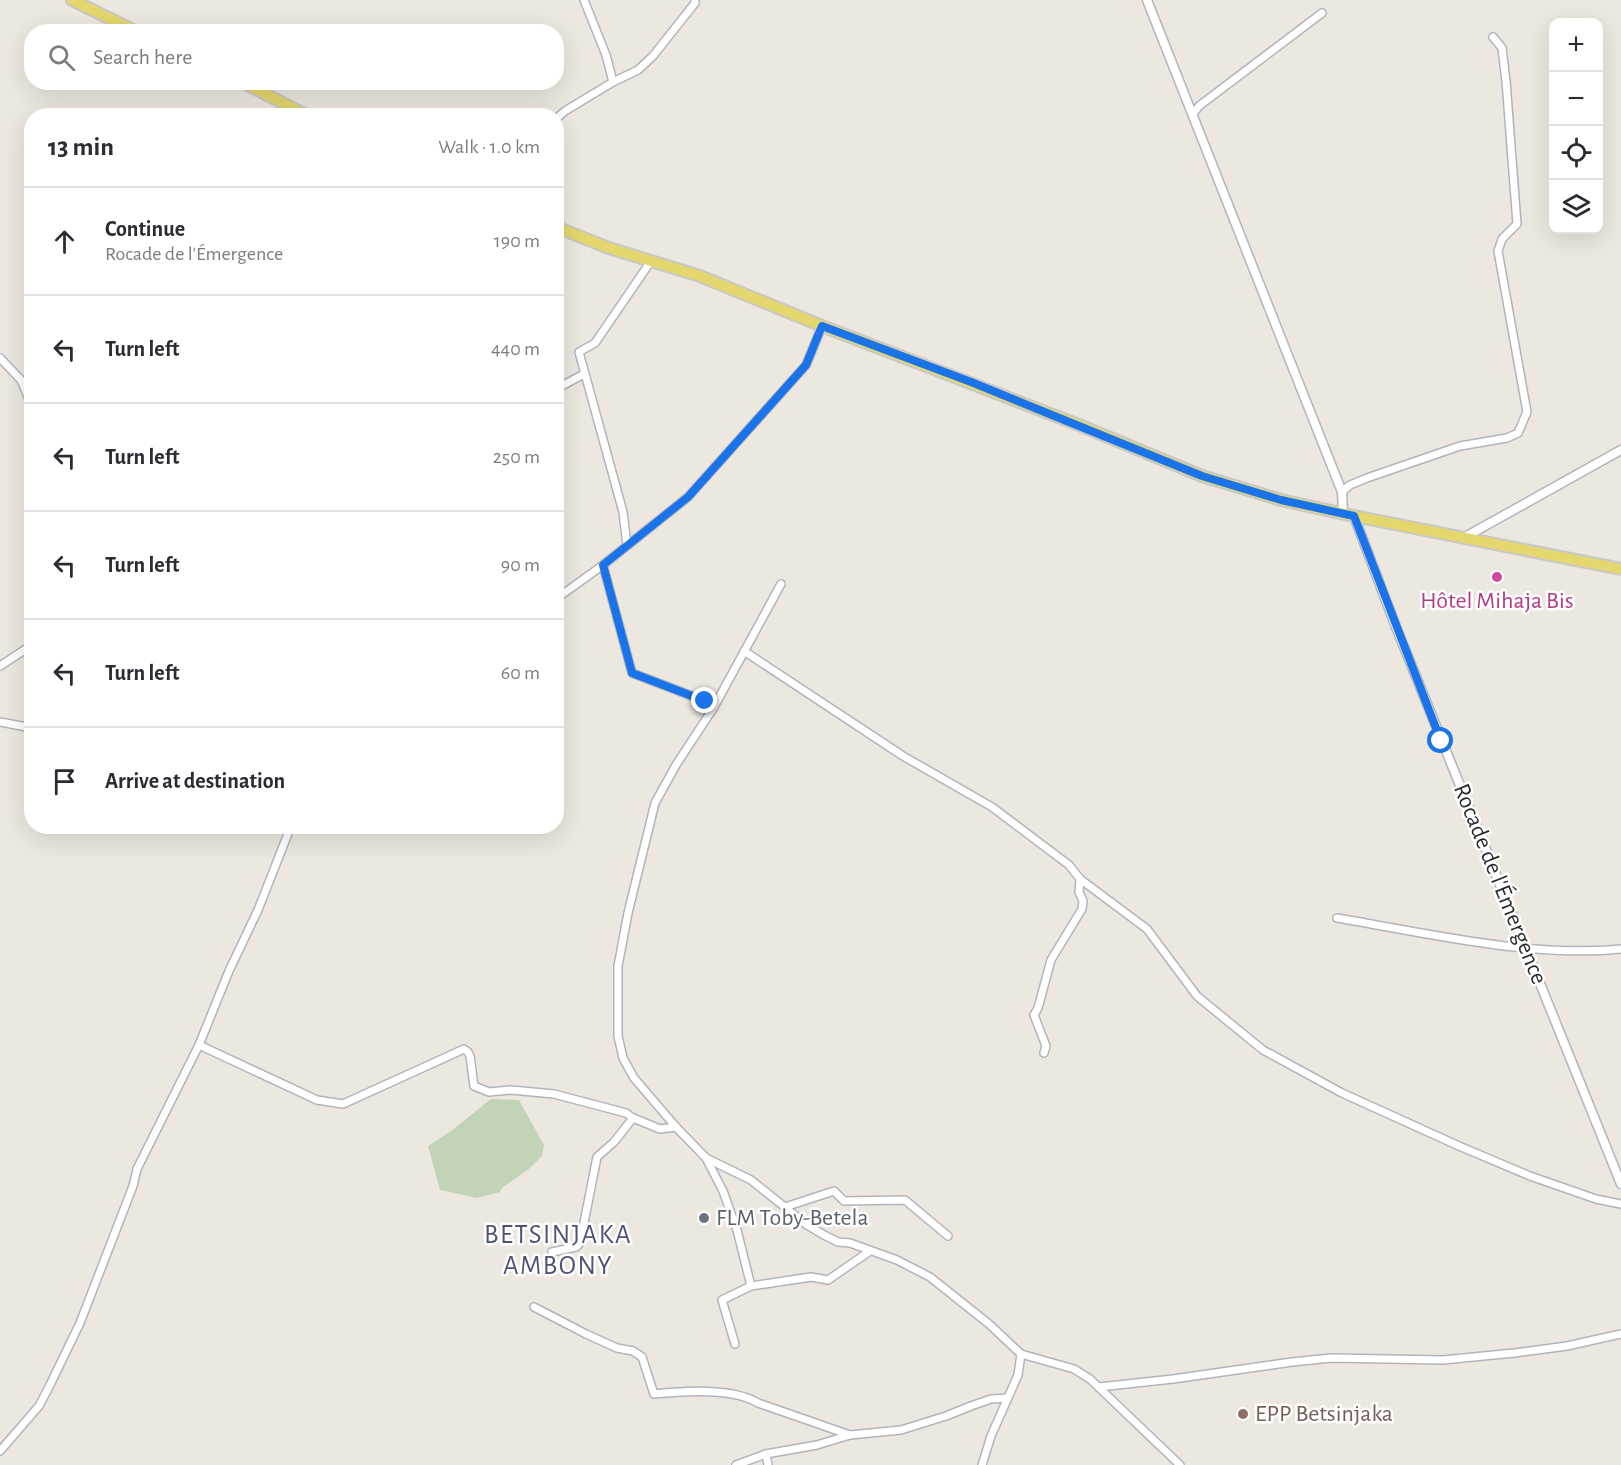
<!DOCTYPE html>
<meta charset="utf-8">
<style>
:root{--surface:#fff;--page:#f7f7f7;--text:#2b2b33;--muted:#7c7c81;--line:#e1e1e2}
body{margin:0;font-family:"Alegreya Sans",sans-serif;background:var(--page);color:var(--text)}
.controls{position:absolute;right:18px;top:18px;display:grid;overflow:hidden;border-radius:12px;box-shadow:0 6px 24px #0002}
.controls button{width:54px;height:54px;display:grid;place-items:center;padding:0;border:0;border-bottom:2px solid var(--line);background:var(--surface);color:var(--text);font:30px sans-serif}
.stop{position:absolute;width:18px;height:18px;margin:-14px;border:4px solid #1a73e8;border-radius:50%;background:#fff}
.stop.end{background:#1a73e8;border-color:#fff;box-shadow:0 2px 6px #0008}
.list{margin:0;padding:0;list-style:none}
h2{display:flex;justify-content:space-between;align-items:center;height:78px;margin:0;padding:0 24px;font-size:26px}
h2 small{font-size:20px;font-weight:400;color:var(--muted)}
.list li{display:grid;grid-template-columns:39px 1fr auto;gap:18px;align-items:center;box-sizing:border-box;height:108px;padding:0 24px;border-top:2px solid var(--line)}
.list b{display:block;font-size:22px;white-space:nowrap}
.list p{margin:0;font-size:20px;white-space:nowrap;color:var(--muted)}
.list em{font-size:20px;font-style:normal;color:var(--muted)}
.icon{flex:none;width:33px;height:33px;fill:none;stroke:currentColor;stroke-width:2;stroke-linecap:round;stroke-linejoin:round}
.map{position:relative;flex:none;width:1621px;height:1465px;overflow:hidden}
.search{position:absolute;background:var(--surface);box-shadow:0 6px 24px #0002;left:24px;top:24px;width:540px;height:66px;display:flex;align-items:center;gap:15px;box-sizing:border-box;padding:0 21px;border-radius:24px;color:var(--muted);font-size:22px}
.panel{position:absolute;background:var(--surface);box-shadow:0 6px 24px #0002;left:24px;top:108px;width:540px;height:726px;border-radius:24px}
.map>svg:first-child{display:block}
</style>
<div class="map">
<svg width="1621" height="1465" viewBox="0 0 1621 1465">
<rect width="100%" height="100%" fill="#ece8df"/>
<polygon fill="#c2d4b8" points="491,1099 519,1100 544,1145 542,1156 530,1168 502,1188 500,1192 477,1198 440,1190 428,1146 451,1131"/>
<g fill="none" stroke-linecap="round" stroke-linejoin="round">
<defs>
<g id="minor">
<polyline points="584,0 606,55 613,82"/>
<polyline points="1193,114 1199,106 1322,13"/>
<polyline points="556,119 565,111 613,82 638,70 653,56 695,3 695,0"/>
<polyline points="0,358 21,380 32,406"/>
<polyline points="556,389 584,374"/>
<polyline points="1342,492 1350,485 1367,478 1460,446 1507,438 1518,433 1527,412 1498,251 1502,239 1517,224 1506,81 1502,48 1493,37"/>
<polyline points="627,545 623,512 579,352 595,343 651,261"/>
<polyline points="603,565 632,673 705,701 714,707 676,765 655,803 628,913 618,966 618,1036 623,1058 634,1078 676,1127 706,1158 723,1191 737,1230 751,1286 722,1300 735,1344"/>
<polyline points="556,599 603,565 688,497 806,365 822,326"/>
<polyline points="744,651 903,756 992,807 1069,865 1080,879 1147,929 1197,996 1263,1050 1342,1093 1459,1146 1530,1176 1596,1199 1621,1204"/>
<polyline points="0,666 32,645"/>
<polyline points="714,707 781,584"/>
<polyline points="0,722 32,728"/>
<path d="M1337 918C1427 933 1530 958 1621 949"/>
<polyline points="199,1045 317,1100 343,1104 464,1049 468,1052 470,1056 474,1086 489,1092 511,1090 554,1094 626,1113 633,1118 660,1129 676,1127"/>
<polyline points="1044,1053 1046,1046 1034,1015 1038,1008 1051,960 1082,909 1083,901 1079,892 1080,879"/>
<polyline points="706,1158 751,1180 807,1225 824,1235 838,1242 850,1243 897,1260 930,1277 989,1324 1021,1354 1074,1369 1090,1379 1180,1465"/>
<polyline points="785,1207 834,1191 844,1201 905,1200 948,1236"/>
<polyline points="552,1252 576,1247 580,1243 597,1157 614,1142 633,1118"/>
<polyline points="751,1286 811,1277 828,1280 870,1251"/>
<path d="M534 1307 586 1334 617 1348 633 1351 642 1357 654 1394C683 1391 733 1387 758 1403L850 1435"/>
<polyline points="1099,1387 1173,1379 1292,1362 1331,1358 1443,1360 1514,1353 1567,1346 1621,1334"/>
<polyline points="0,1451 39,1406 49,1387 80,1323 133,1186 137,1169 199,1045 229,971 258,910 291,826"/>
<polyline points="766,1454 768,1465"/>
<polyline points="736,1465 766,1454 817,1445 850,1435 901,1430 946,1416 971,1406 991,1399 1008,1398"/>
<polyline points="982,1465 991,1436 1018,1375 1021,1354"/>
</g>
<g id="tertiary">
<polyline points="1147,0 1342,492 1343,513"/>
<polyline points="1354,516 1396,627 1621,1184"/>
<polyline points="1465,537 1621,450"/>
</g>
<g id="primary">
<polyline points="72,0 137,32"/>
<polyline points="242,82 308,116"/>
<polyline points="556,227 609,248 700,276 822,326 1079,425 1202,476 1281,500 1354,516 1621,569"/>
</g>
</defs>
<use href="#minor" stroke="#b3b3bd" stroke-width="10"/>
<use href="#tertiary" stroke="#b3b3bd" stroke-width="11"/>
<use href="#primary" stroke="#c8c8c8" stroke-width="14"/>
<use href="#minor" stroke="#fff" stroke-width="7"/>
<use href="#tertiary" stroke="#fff" stroke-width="8"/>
<use href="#primary" stroke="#e3d76d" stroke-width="10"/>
</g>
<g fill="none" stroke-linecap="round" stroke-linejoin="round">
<polyline stroke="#1a73e8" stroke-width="8" points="705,701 632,673 603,565 688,497 806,365 822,326 971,382 1202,476 1281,500 1354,516 1441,741"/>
</g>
<circle fill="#d1479c" stroke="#fff" stroke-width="2" cx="1497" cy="577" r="6"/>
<circle fill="#6b7280" stroke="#fff" stroke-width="2" cx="704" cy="1218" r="6"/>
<circle fill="#8d6e63" stroke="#fff" stroke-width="2" cx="1243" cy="1414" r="6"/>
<g text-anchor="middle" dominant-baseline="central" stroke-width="5" stroke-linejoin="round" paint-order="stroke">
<g font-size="24" fill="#b23c85" stroke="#fff">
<text x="1497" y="601">Hôtel Mihaja Bis</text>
</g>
<g font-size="24" fill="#2b2b2b" stroke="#fff">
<text transform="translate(1500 884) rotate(68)">Rocade de l'Émergence</text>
</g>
<g font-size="24" fill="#5b616d" stroke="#fff" text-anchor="start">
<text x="716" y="1218">FLM Toby-Betela</text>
</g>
<g font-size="24" fill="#785e54" stroke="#fff" text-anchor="start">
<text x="1255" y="1414">EPP Betsinjaka</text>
</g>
<g font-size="27" letter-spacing="1.5" fill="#505278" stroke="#fff">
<text x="558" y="1234">BETSINJAKA<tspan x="558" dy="31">AMBONY</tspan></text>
</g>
</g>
</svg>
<div class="controls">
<button>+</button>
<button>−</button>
<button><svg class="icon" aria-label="locate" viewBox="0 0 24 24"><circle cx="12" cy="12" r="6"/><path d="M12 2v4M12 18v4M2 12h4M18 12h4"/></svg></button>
<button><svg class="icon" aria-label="layers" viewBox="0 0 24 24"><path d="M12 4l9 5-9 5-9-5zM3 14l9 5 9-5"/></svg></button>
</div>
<div class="stop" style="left:1441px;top:741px"></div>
<div class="stop end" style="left:705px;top:701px"></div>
<div class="search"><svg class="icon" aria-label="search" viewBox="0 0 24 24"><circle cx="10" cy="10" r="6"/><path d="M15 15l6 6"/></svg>Search here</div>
<section class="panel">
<h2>13 min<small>Walk · 1.0 km</small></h2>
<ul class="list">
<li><svg class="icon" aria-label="ahead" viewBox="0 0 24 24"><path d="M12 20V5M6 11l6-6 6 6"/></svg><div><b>Continue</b><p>Rocade de l'Émergence</p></div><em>190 m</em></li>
<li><svg class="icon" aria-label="left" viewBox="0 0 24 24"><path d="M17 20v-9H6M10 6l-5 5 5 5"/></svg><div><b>Turn left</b></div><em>440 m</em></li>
<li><svg class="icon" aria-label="left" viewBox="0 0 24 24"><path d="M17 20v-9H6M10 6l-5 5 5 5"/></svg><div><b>Turn left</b></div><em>250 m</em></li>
<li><svg class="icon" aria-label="left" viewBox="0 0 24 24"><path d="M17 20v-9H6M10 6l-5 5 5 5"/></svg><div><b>Turn left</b></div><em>90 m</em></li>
<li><svg class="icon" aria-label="left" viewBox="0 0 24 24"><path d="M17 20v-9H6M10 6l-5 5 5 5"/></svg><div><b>Turn left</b></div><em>60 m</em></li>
<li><svg class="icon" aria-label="arrive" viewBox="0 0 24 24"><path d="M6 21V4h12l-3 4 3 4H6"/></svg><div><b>Arrive at destination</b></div></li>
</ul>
</section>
</div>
